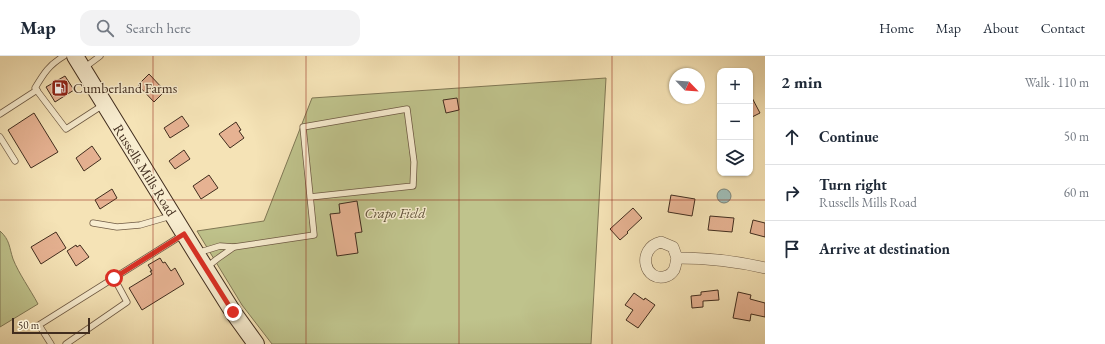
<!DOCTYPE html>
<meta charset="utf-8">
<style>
:root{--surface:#fff;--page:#f2f2f3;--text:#1f2937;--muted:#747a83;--line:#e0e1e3}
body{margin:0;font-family:"EB Garamond",serif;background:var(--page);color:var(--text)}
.controls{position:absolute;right:12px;top:12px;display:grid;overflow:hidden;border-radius:8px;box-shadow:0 1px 3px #0004}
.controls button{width:36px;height:36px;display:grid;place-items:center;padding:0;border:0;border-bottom:1px solid var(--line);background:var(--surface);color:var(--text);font:20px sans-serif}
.compass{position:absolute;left:669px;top:12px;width:36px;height:36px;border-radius:50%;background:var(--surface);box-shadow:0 1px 3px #0004;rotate:115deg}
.scale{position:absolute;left:12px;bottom:10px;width:78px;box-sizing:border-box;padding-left:4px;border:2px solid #412d1e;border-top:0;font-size:11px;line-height:14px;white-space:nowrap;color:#412d1e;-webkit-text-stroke:3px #f8edd0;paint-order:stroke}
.stop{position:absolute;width:12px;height:12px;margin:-9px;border:3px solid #d93025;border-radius:50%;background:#fff}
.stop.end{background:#d93025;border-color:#fff;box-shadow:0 1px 4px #0008}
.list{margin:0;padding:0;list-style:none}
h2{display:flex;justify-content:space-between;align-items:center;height:52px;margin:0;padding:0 16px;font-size:17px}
h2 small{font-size:13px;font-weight:400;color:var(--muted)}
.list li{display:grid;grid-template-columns:26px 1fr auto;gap:12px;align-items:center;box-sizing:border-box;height:56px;padding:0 16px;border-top:1px solid var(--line)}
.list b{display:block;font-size:15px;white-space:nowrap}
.list p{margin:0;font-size:13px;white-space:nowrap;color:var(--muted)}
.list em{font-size:13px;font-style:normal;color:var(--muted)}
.icon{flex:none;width:22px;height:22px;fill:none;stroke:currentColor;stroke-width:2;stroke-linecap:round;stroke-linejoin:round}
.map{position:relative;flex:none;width:765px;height:288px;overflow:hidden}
header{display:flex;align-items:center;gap:24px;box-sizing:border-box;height:56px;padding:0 20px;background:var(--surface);border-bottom:1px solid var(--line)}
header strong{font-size:19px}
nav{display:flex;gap:22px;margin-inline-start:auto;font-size:14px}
.search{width:280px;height:36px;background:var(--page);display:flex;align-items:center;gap:10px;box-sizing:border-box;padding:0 14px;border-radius:12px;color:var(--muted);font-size:15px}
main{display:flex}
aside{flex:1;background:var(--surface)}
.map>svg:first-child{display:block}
</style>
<header>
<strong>Map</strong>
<div class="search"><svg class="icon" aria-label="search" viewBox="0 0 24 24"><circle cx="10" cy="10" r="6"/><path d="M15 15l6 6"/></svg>Search here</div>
<nav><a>Home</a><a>Map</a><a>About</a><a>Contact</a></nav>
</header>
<main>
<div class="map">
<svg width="765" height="288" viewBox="0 0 765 288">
<rect width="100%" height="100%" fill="#f5e3b6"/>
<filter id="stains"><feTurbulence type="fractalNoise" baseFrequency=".005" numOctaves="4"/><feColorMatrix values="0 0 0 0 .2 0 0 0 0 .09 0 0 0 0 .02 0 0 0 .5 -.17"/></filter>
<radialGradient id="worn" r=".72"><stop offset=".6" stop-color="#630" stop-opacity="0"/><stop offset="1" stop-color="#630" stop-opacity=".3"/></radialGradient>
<g fill="#bfc38c" stroke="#807855">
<polygon points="606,22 591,288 272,288 242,249 197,175 264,165 312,42"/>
<path d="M0 175C10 184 9 191 13 203 19 218 30 233 38 248L0 271Z"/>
</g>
<circle fill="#9fbdb7" stroke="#79837a" cx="724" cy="140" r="7"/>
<g fill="#e6b292" stroke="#412d1e">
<polygon points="149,18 165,35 154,46 138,29"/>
<polygon points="65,20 74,34 55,46 46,31"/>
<polygon points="750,38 760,57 750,62"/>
<polygon points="457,42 459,54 446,57 443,44"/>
<polygon points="34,57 58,96 31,112 8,74"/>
<polygon points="182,60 189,70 170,82 164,72"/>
<polygon points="236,66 241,74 239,75 244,82 230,92 219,78"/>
<polygon points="92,90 101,103 84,115 76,102"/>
<polygon points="184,94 190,103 175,113 169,105"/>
<polygon points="209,119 218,132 201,143 193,130"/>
<polygon points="112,133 117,142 100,153 95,144"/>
<polygon points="671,139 695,143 692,160 668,156"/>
<polygon points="357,145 362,176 355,177 358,197 337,200 330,158 340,157 339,148"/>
<polygon points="633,152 642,162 627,176 628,177 620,184 610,173"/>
<polygon points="710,160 734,162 732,176 708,174"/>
<polygon points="753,164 765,167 765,181 750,177"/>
<polygon points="56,176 66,192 41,208 31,191"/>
<polygon points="76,189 77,191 80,189 89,201 76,210 67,195"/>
<polygon points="160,202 163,207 165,206 171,215 175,212 184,228 142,254 129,232 152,218 150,215 152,215 148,209"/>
<polygon points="718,234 719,244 703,245 703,251 692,252 691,240 701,239 701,236"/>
<polygon points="738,236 751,239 750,243 765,247 765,261 751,258 750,265 733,262"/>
<polygon points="634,237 644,244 645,242 655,249 638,272 626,264 633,254 625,249"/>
</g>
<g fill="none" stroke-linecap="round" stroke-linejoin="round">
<defs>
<g id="service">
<path d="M64 0C49 9 44 17 35 32L66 73 103 49"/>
<polyline points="84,12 100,0"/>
<polyline points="0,58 37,34"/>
<polyline points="0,81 15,105"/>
<polyline points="93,167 117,171 140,169 171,160"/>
<path d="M234 191 314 179C310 143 307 107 303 71L407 53 414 106 413 130 310 141"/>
<polyline points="197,197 220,190 234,191 217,203 207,211"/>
<polyline points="51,288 39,269 184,178"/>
<polyline points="66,288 127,246 114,222"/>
</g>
<g id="minor">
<path d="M661 186 673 191 677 202C676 205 676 210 674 214 672 217 670 219 667 220 644 228 636 192 661 186Z"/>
<path d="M677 202C707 202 736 205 765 212"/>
</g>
<polyline id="secondary" points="75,0 196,197 233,256 256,288"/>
</defs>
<use href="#service" stroke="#6e5a44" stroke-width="7"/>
<use href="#minor" stroke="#6e5a44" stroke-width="12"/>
<use href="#secondary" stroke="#412d1e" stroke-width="18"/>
<use href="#service" stroke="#f8edd0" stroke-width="5.5"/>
<use href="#minor" stroke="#f8edd0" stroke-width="11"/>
<use href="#secondary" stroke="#f8edd0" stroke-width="16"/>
</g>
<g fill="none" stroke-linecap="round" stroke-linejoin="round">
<polyline stroke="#d93025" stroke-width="5" points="114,222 184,178 233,256"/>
</g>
<path fill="none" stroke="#8f2418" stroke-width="1" stroke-opacity="0.55" d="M153 0V288M306 0V288M459 0V288M612 0V288M0 144H765"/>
<defs>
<symbol id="fuel-square" viewBox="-11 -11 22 22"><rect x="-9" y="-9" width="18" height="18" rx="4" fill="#8f2418" stroke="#f8edd0"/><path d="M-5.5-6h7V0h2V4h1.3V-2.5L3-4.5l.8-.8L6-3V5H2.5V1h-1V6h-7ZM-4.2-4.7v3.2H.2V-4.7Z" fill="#fff"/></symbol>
</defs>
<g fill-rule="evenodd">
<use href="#fuel-square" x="50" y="22" width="20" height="20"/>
</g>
<g text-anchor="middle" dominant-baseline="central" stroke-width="3" stroke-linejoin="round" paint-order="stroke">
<g font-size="14" fill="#412d1e" stroke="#f8edd0" text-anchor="start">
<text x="73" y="32">Cumberland Farms</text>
</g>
<g font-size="14" fill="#412d1e" stroke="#f8edd0">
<text transform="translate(145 114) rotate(58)">Russells Mills Road</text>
</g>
<g font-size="14" font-style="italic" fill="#60523a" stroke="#f8edd0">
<text x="395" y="157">Crapo Field</text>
</g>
</g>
<rect width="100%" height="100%" filter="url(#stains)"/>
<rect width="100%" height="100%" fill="url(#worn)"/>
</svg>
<div class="controls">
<button>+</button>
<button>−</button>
<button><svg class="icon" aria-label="layers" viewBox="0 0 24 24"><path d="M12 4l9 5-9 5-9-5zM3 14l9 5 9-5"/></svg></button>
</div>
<svg class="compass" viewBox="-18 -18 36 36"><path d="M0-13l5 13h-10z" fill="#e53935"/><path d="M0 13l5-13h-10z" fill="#747a83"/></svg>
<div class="scale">50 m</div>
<div class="stop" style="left:114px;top:222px"></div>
<div class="stop end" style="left:233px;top:256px"></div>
</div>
<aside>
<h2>2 min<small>Walk · 110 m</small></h2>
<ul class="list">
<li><svg class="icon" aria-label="ahead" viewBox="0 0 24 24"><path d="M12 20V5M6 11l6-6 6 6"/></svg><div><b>Continue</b></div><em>50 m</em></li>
<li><svg class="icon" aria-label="right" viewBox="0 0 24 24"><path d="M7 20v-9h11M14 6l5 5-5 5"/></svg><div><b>Turn right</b><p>Russells Mills Road</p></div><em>60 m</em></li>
<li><svg class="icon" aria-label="arrive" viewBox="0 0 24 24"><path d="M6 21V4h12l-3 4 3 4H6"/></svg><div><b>Arrive at destination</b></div></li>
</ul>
</aside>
</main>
